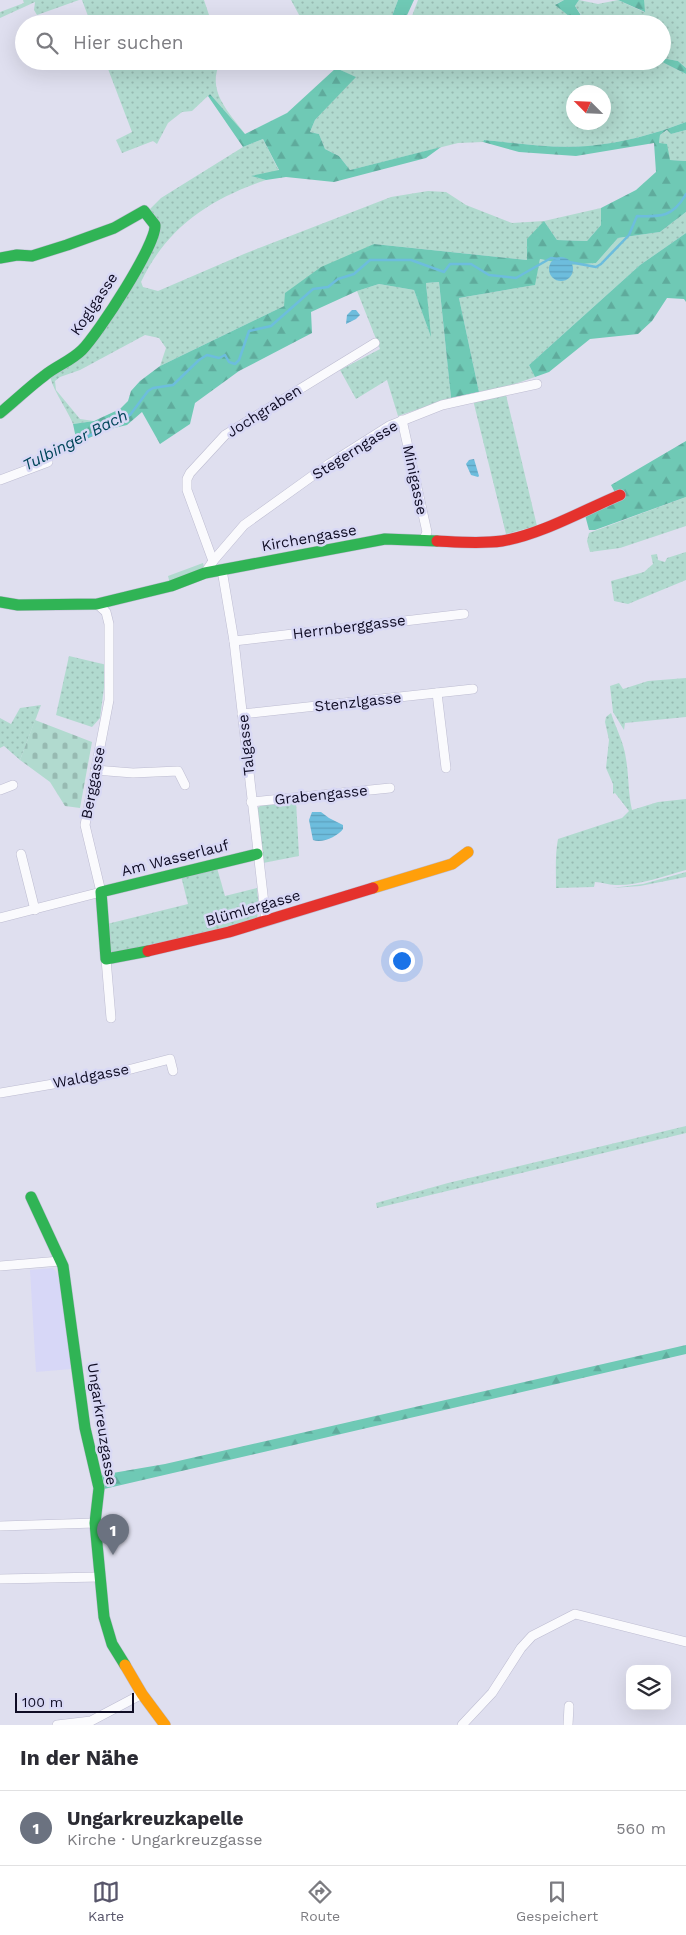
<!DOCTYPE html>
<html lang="de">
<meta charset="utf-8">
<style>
:root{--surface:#fff;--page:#f2f2f3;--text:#2b2b33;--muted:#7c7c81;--line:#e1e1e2;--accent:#58566b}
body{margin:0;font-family:"Work Sans",sans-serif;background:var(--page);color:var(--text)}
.controls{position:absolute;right:15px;bottom:15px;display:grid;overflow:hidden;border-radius:10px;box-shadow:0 5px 20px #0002}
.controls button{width:45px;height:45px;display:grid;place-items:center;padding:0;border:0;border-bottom:1px solid var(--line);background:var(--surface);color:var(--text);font:25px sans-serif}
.compass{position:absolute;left:566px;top:85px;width:45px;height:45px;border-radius:50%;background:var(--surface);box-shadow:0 5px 20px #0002;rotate:294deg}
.scale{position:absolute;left:15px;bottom:12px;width:119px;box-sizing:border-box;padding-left:5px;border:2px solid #0f0c24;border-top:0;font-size:14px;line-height:18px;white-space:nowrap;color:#0f0c24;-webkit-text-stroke:4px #d9d9f5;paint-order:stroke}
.you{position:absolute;left:401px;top:960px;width:18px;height:18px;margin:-12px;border:4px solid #fff;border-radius:50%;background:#1a73e8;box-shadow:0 0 0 8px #1a73e833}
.badge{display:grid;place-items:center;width:32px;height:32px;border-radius:50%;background:var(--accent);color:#fff;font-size:16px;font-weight:700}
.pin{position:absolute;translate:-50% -41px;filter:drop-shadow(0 1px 2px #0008)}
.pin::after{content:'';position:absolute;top:26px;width:18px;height:15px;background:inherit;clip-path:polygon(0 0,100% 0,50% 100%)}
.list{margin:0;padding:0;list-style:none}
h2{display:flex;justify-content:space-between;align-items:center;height:65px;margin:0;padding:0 20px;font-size:21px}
h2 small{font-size:16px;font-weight:400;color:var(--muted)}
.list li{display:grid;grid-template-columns:32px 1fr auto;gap:15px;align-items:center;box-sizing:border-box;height:75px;padding:0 20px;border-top:1px solid var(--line)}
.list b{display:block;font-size:19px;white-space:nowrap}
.list p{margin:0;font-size:16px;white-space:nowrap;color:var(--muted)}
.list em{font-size:16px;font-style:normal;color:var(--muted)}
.icon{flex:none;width:28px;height:28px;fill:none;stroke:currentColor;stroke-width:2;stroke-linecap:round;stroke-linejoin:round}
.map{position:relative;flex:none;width:686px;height:1725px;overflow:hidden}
.search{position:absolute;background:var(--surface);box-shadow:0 5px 20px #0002;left:15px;right:15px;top:15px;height:55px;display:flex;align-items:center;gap:12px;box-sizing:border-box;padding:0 18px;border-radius:28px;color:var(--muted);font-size:19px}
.sheet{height:140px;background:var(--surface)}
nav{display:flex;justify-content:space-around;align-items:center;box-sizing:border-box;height:70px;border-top:1px solid var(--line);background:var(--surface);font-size:14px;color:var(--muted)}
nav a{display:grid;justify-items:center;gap:2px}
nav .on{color:var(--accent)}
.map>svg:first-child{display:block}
</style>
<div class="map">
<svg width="686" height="1725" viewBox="0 0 686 1725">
<defs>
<pattern id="grass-dots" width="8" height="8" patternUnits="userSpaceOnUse" patternTransform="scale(1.25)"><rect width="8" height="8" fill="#b1dacf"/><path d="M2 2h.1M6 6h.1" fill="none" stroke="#97bab2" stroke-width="1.8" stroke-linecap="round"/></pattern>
<pattern id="forest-firs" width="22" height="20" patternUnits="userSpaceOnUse" patternTransform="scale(1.25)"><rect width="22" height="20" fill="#6fc9b5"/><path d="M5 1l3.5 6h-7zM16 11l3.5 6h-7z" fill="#5fab9c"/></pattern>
<pattern id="cemetery-stones" width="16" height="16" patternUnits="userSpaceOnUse" patternTransform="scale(1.25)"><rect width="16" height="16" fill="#b1dacf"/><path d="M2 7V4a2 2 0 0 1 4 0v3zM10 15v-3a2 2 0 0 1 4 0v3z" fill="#97bab2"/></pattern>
<pattern id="water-rules" width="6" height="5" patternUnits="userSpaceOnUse" patternTransform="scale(1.25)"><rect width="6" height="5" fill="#6dbddd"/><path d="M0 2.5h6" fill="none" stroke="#5da1be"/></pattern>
</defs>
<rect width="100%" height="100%" fill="#dfdfef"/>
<polygon fill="#d7d7f7" points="53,1268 57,1273 65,1308 71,1369 36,1372 30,1270"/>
<g fill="url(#grass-dots)" fill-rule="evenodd">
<polygon points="23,0 79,0 37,15 34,10 35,2 0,18 0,12 24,3"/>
<polygon points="82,0 204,0 212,24 91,24"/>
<polygon points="291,0 398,0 389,24 304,24"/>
<polygon points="418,0 564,0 556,4 582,16 575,6 579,0 598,4 618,0 644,12 644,0 686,0 686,68 678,61 662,58 662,24 409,24"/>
<path d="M105 61H221C205 90 229 112 245 134L210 94 192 111 182 112 168 123 157 144 153 141 122 153 116 140 132 132Z"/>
<path d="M340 61H660L686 74V122C655 134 621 143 589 146 555 149 518 143 484 140L483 142 458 143 350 170 339 156 325 149 319 134 310 132 315 120 355 77 336 68ZM574 92H604V122H574Z"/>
<polygon points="668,130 671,134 686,130 686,161 670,160 659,143 660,135"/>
<path d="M263 139 279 171 252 176 266 180C210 199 167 227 141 282L143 287 158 291 244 254 391 197 428 191 446 192 466 205 512 223 544 221 601 208V225L587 241 557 240 544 221 527 260 374 244 284 306 160 366 166 348 159 338 145 335 80 370 60 377 55 381 56 390 80 419 94 421 73 424C66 407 55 394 50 377L68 364 155 238 150 209 161 198 243 147Z"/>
<polygon points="686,212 686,233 640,265 529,365 535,377 506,387 479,392 459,298 534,285 540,259 569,265 596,263 618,238 660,232"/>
<polygon points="439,282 451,398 398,416 387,380 356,399 340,370 380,349 357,291 379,284 414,290 430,334 426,283"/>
<polygon points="506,395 537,526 506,534 473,400"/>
<polygon points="686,497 686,526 620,548 590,552 587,541 589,533"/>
<polygon points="686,552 686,580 628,604 614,601 611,581 644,572 653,564 651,555 657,554 658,560 665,562 667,558"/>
<polygon points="69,656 107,665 100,718 92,727 56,715"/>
<polygon points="686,678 686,717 625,723 624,730 613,712 610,686 619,683 623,689 648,681"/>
<polygon points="41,705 20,760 4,746 0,748 0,718 11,724 20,708"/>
<path d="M611 713C616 729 624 742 626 759 629 776 628 793 632 810L658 802 686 799V870C664 876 638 886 615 885 608 885 602 882 595 882L594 887 556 888C556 872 555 854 558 839L622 818 629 811 615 793 613 794V784L606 768 609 740 605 722 606 717Z"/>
<polygon points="296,801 299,856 263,863 257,809 261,805"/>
<polygon points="217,868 225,896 257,888 259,911 256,920 115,954 109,950 107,924 188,904 181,876"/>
<polygon points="686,872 686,877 640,886 612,888 643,884"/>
<polygon points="686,1126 686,1133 377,1208 376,1203 448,1183"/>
</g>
<g fill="url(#forest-firs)">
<polygon points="398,0 414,0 403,24 389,24"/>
<polygon points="564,0 579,0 575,6 582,17 569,16 555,5"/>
<polygon points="618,0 644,0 645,12"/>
<polygon points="662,58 678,61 686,68 686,74 660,61 662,61"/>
<polygon points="336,68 356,77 315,120 310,132 319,134 325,149 339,156 350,170 441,147 426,158 334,182 286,177 266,180 251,176 279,170 263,139 243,147 208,96 210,94 245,134 287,113"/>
<path d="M686 122V130L671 134 667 130 660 135 659 143 667 144 670 160 686 161V212L660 232 618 238 596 263 569 265 540 259 535 285 459 298 479 392 451 398 439 282 426 283 431 337 414 290 379 284 357 291 311 312 312 333 239 371 195 403 190 424 160 444 142 412 127 425 110 429 77 443 73 424 94 421 120 409 128 401 131 391 140 381 160 366 284 306 285 293 321 267 374 244 527 260V239L544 221 557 240 587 241 601 225V208L636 190 656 172 654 143 576 156 519 152 483 142 484 140C518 143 554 149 588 146 621 143 655 134 686 122Z"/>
<polygon points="686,233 686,302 684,299 667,298 652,321 638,334 590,339 549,372 535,377 529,365 640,265"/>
<polygon points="686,441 686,497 595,530 589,530 585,515 619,500 611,485"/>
<polygon points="686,1345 686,1354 104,1489 101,1475 165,1464"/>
</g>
<polygon fill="url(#cemetery-stones)" points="35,720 92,742 80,808 65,806 50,782 20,760"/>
<polygon fill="#b1dacf" points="203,563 204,567 170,584 168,576"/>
<g fill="url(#water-rules)">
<circle cx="561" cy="269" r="12"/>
<polygon points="352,310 356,310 360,315 356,319 346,324 347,315"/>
<polygon points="474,459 479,476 478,477 471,475 466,464 469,460"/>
<path d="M312 812H321L329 818 343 825V829C338 836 322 844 313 840L309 820Z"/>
</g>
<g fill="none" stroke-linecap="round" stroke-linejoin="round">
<g stroke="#6dbddd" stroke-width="2.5">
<path d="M569 262 596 267 601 264 629 235 637 216C661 217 673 217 686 194"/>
<polyline points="41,460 130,415 148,391 153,388 173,385 199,360 207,355 219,358 225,355 229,362 235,364 239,360 249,331 271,326 313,289 328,287 338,279 354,274 370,260 411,260 444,272 450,264 471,264 489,275 516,278 551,258 559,259"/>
</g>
<defs>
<g id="street">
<polyline points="402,420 427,532 424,539"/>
<polyline points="0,480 48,462"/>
<polyline points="213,561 187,490 187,479 190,473 225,435 375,343"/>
<polyline points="222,570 234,641 266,921"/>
<polyline points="205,573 213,561 244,525 329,464 389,426 442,405 537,384"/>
<polyline points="234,641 464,614"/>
<polyline points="437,693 446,768"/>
<polyline points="242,714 473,689"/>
<polyline points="95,770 133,773 178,771 185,785"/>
<polyline points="0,790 13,785"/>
<polyline points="251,802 390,788"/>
<polyline points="21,854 35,910"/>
<polyline points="0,918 101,892 85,825 109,700 109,624 106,612 97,604"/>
<polyline points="106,959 111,1018"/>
<polyline points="0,1093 112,1074 170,1059 173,1071"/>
<polyline points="0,1266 60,1261"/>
<polyline points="0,1526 95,1523"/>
<polyline points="0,1579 100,1577"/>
<polyline points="57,1725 91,1721 142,1694"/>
<polyline points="462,1725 492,1693 521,1648 532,1636 575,1614 686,1642"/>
<polyline points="568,1725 569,1706"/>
</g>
<g id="fast">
<path d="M0 258 17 255 32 256 67 245 114 228 144 211 155 225C157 244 98 334 82 350 71 361 56 366 44 376 29 387 15 401 0 413"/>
<polyline points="0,602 18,605 97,604 171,586 205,573 385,539 437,541"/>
<polyline points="148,951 106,959 101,892 257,854"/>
<polyline points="31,1197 63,1266 85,1428 99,1488 95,1523 104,1617 112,1644 125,1665"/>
</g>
<g id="slow">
<polyline points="373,888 452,864 468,852"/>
<polyline points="125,1665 142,1694 165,1725"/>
</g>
<g id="jam">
<path d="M437 541C458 542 480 544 502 541 540 535 584 510 620 495"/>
<polyline points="148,951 229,932 373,888"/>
</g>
</defs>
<use href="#street" stroke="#bdbcd1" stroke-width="10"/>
<use href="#fast" stroke="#bdbcd1" stroke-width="12"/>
<use href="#slow" stroke="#bdbcd1" stroke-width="12"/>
<use href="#jam" stroke="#bdbcd1" stroke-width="12"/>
<use href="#street" stroke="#fafafd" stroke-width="9"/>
<use href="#fast" stroke="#30b455" stroke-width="11"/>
<use href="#slow" stroke="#ff9f0a" stroke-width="11"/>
<use href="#jam" stroke="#e5322d" stroke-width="11"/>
</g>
<g text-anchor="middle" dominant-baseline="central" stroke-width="5" stroke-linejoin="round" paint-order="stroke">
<g font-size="15" fill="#0f0c24" stroke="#d9d9f5">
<text transform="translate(94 304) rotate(-56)">Koglgasse</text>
<text transform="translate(264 411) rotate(-32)">Jochgraben</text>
<text transform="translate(355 450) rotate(-32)">Stegerngasse</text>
<text transform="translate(415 480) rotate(78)">Minigasse</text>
<text transform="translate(309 538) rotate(-10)">Kirchengasse</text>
<text transform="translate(349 627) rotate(-7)">Herrnberggasse</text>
<text transform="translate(358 702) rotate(-6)">Stenzlgasse</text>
<text transform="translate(246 745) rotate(-96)">Talgasse</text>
<text transform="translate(93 783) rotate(-79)">Berggasse</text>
<text transform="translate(321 795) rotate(-6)">Grabengasse</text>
<text transform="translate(175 858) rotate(-14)">Am Wasserlauf</text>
<text transform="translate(253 908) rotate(-16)">Blümlergasse</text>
<text transform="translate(91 1076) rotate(-11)">Waldgasse</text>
<text transform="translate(102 1424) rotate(81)">Ungarkreuzgasse</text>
</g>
<g font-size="16" font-style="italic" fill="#004559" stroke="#d9d9f5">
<text transform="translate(75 440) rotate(-27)">Tulbinger Bach</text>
</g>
</g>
</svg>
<div class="controls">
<button><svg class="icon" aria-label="layers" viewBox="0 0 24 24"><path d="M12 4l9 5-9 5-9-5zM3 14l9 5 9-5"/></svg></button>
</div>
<svg class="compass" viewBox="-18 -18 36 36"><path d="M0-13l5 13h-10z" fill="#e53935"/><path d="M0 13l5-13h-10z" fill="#7c7c81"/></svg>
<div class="scale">100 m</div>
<div class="you"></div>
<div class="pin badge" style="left:113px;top:1555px;background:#6b7280">1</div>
<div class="search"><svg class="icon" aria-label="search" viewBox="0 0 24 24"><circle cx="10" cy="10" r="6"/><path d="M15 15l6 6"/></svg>Hier suchen</div>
</div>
<section class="sheet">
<h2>In der Nähe<small></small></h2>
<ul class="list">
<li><span class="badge" style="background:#6b7280">1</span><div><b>Ungarkreuzkapelle</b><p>Kirche · Ungarkreuzgasse</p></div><em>560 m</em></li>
</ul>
</section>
<nav>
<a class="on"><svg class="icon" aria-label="map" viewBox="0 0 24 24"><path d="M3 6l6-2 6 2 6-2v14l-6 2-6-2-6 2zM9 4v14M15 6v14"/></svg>Karte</a>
<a><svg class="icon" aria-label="directions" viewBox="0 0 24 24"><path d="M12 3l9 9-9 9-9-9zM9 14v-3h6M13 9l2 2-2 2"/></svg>Route</a>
<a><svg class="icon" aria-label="saved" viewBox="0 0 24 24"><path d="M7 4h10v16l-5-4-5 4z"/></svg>Gespeichert</a>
</nav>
